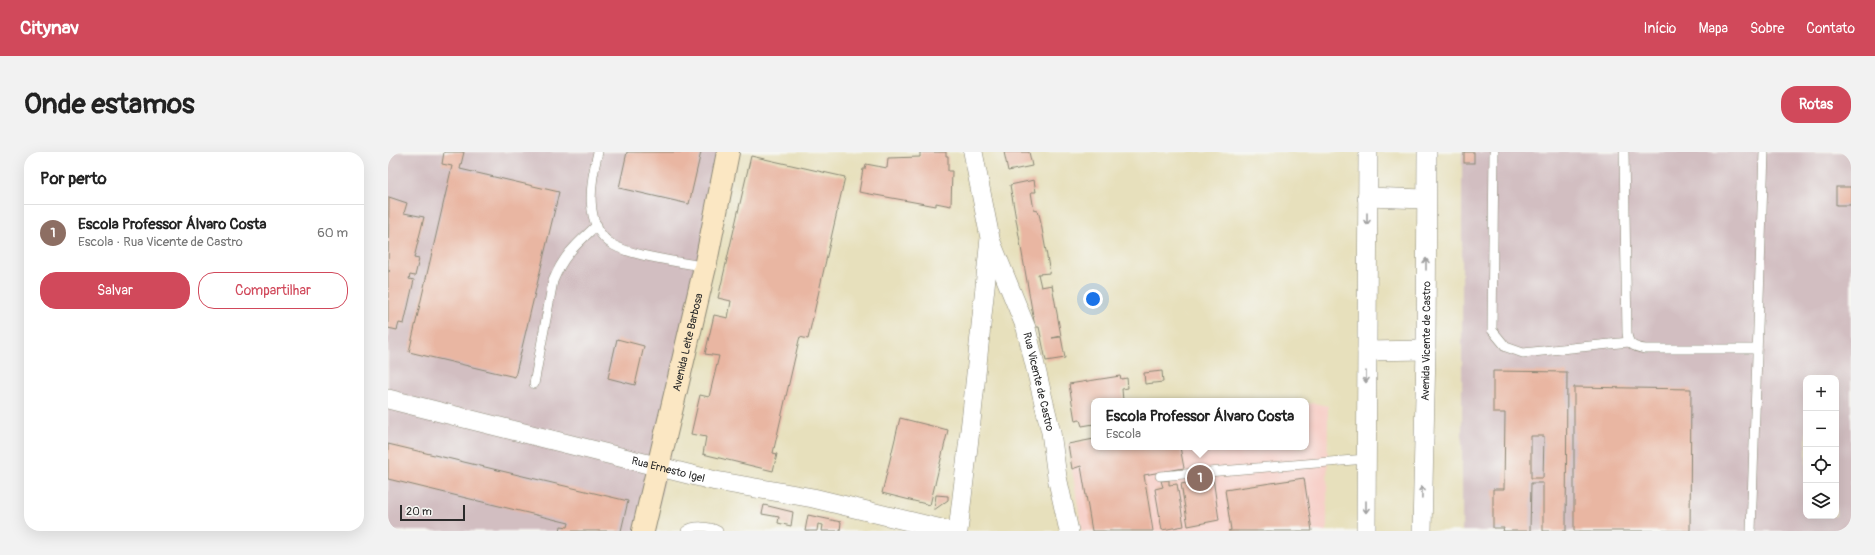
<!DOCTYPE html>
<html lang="pt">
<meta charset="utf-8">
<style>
:root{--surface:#fff;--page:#f2f2f2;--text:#222;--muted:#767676;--line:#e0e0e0;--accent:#d1495b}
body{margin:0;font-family:Pangolin,sans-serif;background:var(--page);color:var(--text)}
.controls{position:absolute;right:12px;bottom:12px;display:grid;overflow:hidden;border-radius:8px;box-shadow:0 4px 16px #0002}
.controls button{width:36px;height:36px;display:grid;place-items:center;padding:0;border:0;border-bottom:1px solid var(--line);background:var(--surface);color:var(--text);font:20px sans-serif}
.scale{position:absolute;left:12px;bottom:10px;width:65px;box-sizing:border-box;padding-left:4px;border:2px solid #2b2b2b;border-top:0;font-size:11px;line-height:14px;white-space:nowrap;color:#2b2b2b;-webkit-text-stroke:3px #f6f6f2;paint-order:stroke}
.you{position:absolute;left:705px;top:147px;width:14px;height:14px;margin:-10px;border:3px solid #fff;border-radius:50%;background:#1a73e8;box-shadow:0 0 0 6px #1a73e833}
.badge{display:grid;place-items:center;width:26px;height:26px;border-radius:50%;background:var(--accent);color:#fff;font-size:13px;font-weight:700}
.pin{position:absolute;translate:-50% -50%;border:2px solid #fff;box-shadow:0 1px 4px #0006}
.popup{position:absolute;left:703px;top:246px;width:218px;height:52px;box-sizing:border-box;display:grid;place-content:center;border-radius:8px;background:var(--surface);filter:drop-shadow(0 1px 3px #0005);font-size:13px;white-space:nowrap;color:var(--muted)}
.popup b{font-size:15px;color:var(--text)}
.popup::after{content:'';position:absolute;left:50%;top:100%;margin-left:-8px;border:8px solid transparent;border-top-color:var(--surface)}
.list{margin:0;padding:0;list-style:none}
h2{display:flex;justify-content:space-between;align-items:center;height:52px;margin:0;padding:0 16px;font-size:17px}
h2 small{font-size:13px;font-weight:400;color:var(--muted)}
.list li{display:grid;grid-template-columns:26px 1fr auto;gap:12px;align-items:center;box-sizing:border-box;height:56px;padding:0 16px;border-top:1px solid var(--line)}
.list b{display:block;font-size:15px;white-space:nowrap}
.list p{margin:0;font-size:13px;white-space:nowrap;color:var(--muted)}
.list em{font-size:13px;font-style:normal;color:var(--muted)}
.actions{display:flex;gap:8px;padding:12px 16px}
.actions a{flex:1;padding:9px 0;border:1px solid var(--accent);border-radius:16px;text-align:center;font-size:14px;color:var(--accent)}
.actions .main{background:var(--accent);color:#fff}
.icon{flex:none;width:22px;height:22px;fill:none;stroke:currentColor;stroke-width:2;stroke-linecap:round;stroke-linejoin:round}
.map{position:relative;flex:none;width:1463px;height:379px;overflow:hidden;border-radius:16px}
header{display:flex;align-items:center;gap:24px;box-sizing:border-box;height:56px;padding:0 20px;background:var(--accent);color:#fff}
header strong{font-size:19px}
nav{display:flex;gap:22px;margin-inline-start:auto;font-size:14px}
.intro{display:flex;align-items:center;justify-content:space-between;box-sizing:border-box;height:96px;padding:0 24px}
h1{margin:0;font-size:28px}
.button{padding:10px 18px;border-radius:16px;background:var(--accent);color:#fff;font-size:14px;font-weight:700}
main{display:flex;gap:24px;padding:0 24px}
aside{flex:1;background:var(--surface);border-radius:16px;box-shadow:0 4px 16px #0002}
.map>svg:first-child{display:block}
</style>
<header>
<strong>Citynav</strong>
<nav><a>Início</a><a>Mapa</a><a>Sobre</a><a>Contato</a></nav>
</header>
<div class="intro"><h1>Onde estamos</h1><a class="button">Rotas</a></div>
<main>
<aside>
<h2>Por perto<small></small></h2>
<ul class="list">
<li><span class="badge" style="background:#8d6e63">1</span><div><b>Escola Professor Álvaro Costa</b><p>Escola · Rua Vicente de Castro</p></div><em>60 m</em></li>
</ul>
<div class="actions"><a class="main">Salvar</a><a>Compartilhar</a></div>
</aside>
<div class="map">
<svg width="1463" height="379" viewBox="0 0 1463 379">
<rect width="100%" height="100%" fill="#f6f6f2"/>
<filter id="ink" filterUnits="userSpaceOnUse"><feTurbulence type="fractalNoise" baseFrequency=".025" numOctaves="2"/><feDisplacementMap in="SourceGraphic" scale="8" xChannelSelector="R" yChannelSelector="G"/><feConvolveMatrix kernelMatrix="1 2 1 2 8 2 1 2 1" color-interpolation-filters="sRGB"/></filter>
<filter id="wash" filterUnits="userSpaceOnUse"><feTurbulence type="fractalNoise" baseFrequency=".012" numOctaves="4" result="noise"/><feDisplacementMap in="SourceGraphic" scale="16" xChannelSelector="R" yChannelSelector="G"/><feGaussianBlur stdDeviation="0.9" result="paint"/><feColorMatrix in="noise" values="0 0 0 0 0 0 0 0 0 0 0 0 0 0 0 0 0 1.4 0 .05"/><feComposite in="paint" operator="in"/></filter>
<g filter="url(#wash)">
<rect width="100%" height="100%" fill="#e7e0bc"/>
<polygon fill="#f7d0c9" points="927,251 940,254 939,379 694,379 680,292 706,287 706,295 918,295 918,252"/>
<g fill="#d2bec1" fill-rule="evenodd">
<polygon points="0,0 348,0 265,379 0,379"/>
<path d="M1074 0H1463V379H1074ZM1418 226H1448V364H1418Z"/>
</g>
<g id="blocks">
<g fill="#e9b6a2" fill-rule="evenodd">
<polygon points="56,0 76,0 72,17 171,40 127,225 21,200 64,14 54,12"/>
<polygon points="239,0 313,0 301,52 231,36"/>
<polygon points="532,0 558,0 558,4 560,4 560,19 564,19 563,54 548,51 548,54 471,40 475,17 477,17 478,12 499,16 500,6 532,5"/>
<polygon points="616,0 641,0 644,14 620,19"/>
<rect x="1076" y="0" width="10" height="11"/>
<polygon points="363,4 457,25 420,187 412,185 411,188 385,301 389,302 385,319 315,302 318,285 303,282 312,243 321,245 331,204 317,202 326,163 340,166 343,149 330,146"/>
<polygon points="646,28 648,40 643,40 646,58 650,59 652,66 662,121 650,122 653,135 664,133 673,184 664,186 673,185 677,206 658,209 651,175 647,175 622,33"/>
<rect x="1448" y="35" width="15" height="18"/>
<polygon points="1,45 19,51 16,61 36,65 26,106 31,107 27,124 22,123 21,127 26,128 16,172 11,171 9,178 0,176 0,120 2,119 0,118"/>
<polygon points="229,187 256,194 247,233 220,226"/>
<polygon points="774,219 775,230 757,232 756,221"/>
<path d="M1105 219 1179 220 1178 379H1155V331H1143L1142 379H1115L1116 376H1105V337H1116L1117 261H1105ZM1143 284H1156L1155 326H1143Z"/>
<polygon points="732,224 733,227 739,226 740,236 734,237 735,249 706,249 706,272 694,274 692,268 687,269 681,232"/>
<polygon points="1186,235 1303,237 1302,379 1186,379"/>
<polygon points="512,266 560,278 542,353 494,341"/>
<polygon points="706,287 706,295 792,295 796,316 756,323 765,379 704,379 693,314 684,317 680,292"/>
<polygon points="0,292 240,349 233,379 172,379 173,374 180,375 181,371 0,327"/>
<polygon points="825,326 831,368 800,374 793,332"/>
<polygon points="916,326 924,379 840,379 843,378 837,338"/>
<polygon points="781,328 781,333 789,332 796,374 774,378 767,337 775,335 773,329"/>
<polygon points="548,343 560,344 560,348 546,358"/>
<polygon points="376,353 405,360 403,374 390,371 391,365 374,362"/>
<polygon points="420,363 453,370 452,379 434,379 435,373 430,372 429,379 417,379"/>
</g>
</g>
</g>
<g filter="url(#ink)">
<use href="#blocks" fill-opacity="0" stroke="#898674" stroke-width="1"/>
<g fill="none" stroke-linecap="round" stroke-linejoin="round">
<defs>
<g id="lane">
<path d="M210 0C203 28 194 74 225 93 244 104 294 110 317 115"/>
<polyline points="1106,0 1104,178 1118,195 1135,201 1241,190"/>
<path d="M1236 0 1239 181C1240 193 1246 195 1257 197H1369"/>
<path d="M146 232 165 129C176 102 189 92 209 73"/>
<polyline points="772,324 978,307"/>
<path d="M298 379C305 373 322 374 330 379"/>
<polyline points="1363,379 1376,0"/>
</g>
<g id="street">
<polyline points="979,45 1037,47"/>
<path id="s1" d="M603 90 638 176 663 280 669 325 681 379"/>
<polyline points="979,199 1038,198"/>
<path id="s2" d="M0 247 328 329 425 346 562 379"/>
<polyline points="570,379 584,261 602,86 585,0"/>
<polyline points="978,379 980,0"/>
<path id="s3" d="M1034 379 1038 198 1039 0"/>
</g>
<g id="secondary">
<path id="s4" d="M255 379 317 115 340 0"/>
</g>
</defs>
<use href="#lane" stroke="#898674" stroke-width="10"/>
<use href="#street" stroke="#898674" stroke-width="20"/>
<use href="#secondary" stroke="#898674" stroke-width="24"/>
<use href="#lane" stroke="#fff" stroke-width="9"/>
<use href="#street" stroke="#fff" stroke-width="19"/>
<use href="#secondary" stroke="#fbe7c3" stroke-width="22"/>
</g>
<defs><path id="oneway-shaft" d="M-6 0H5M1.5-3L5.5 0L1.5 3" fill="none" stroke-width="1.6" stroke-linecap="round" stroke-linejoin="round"/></defs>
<g stroke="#a0a0a0">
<use href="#oneway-shaft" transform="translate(979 67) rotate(90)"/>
<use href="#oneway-shaft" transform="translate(1038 112) rotate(-90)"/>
<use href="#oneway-shaft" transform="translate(978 225) rotate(90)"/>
<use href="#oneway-shaft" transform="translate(1034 340) rotate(-89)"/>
<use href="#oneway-shaft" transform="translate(978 355) rotate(90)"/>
</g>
</g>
<g text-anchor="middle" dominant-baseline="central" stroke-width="4" stroke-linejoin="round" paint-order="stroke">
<g font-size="11" fill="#2b2b2b" stroke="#f6f6f2">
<text stroke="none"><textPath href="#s4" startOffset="194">Avenida Leite Barbosa</textPath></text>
<text stroke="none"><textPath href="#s3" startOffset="190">Avenida Vicente de Castro</textPath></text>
<text stroke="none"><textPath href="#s1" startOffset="148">Rua Vicente de Castro</textPath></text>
<text stroke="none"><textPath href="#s2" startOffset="289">Rua Ernesto Igel</textPath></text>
</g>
</g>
</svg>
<div class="controls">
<button>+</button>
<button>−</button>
<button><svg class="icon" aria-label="locate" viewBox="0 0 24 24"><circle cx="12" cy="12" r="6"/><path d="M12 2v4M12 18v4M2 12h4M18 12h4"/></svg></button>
<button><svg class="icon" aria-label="layers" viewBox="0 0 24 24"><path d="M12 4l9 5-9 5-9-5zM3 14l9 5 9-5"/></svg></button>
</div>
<div class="scale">20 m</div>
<div class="you"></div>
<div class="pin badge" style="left:812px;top:326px;background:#8d6e63">1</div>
<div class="popup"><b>Escola Professor Álvaro Costa</b>Escola</div>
</div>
</main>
